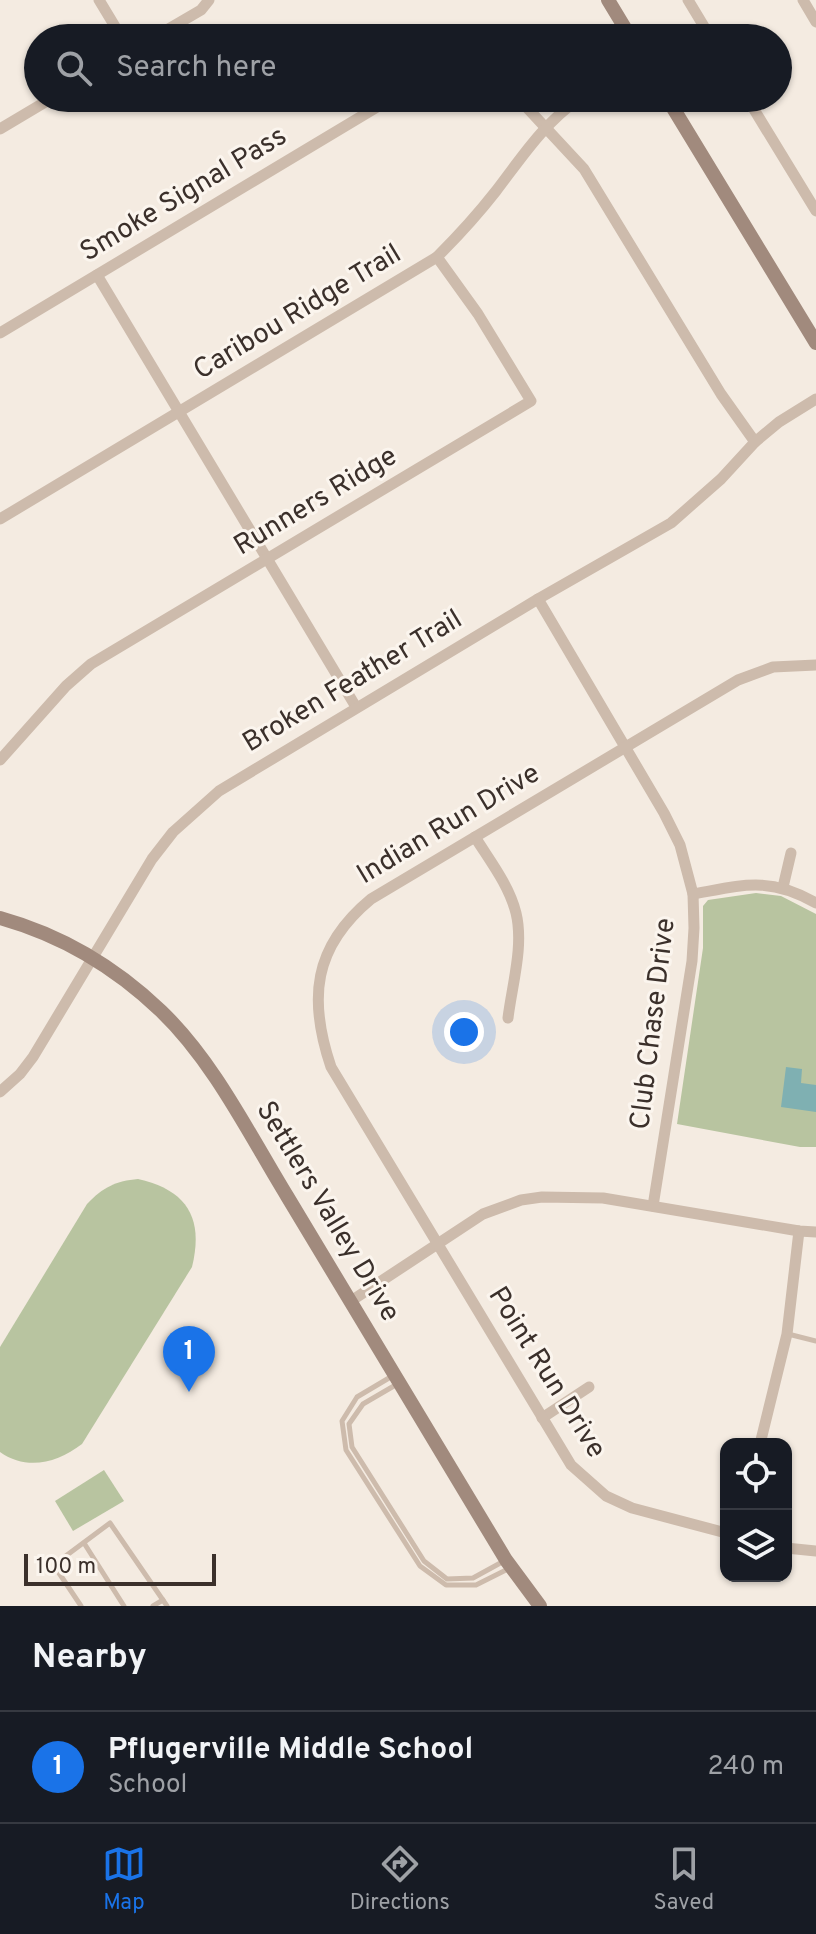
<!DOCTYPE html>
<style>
:root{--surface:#171b24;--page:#242831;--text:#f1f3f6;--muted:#9ea1a6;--line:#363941;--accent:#1a73e8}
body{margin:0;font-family:Overpass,sans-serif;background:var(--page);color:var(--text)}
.controls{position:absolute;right:24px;bottom:24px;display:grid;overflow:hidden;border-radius:16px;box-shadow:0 2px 6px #0004}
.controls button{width:72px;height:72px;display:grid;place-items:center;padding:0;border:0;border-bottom:2px solid var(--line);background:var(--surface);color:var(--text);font:40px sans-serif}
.scale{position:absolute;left:24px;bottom:20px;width:192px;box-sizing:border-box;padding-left:8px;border:4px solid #3b302b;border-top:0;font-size:22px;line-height:28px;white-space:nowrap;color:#3b302b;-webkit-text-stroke:6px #fbf5ee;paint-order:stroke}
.you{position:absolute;left:464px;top:1032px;width:28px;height:28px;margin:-20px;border:6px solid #fff;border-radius:50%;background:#1a73e8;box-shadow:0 0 0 12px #1a73e833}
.badge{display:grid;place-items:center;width:52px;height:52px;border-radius:50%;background:var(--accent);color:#fff;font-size:26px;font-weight:700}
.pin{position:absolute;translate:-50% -66px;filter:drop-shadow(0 2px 4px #0008)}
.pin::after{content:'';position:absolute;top:42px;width:28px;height:24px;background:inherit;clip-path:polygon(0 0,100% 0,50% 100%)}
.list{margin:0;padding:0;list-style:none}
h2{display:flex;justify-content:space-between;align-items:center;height:104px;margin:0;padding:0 32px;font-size:34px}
h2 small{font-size:26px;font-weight:400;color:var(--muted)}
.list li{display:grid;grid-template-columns:52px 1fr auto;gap:24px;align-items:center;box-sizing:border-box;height:112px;padding:0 32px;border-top:2px solid var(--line)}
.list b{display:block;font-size:30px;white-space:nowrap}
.list p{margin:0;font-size:26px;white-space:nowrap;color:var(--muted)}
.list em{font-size:26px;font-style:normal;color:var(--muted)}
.icon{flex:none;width:44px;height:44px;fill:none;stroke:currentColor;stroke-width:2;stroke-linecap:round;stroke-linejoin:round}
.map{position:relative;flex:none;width:816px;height:1606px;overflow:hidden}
.search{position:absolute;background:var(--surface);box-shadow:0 2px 6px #0004;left:24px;right:24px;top:24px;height:88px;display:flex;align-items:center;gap:20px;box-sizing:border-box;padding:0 28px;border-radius:44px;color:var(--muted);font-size:30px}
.sheet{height:216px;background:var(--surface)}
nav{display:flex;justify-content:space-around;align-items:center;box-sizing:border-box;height:112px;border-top:2px solid var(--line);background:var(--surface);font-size:22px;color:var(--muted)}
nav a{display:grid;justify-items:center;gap:4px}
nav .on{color:var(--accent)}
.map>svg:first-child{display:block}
</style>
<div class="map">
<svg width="816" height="1606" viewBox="0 0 816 1606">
<rect width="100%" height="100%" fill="#f4ebe1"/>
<g fill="#b8c4a0">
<polygon points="756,893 781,896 816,914 816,1147 800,1147 677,1124 703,948 703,906 708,900"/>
<path d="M138 1179C187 1190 204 1218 192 1267L82 1444C57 1463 27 1471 0 1452V1347L87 1204C103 1187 116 1181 138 1179Z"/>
<polygon points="104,1470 124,1501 73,1531 55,1501"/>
</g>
<polygon fill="#7fb0b2" points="786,1067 802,1069 801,1083 816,1085 816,1112 781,1107"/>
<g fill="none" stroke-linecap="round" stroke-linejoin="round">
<g stroke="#cdbbac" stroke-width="5">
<polyline points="788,1334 816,1341"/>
<polyline points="394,1375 357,1397 342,1421 346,1450 420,1566 446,1585 476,1585 510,1568"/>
<polyline points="399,1383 363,1404 349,1424 352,1447 424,1561 447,1579 473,1578 504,1561"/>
<polyline points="84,1543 124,1606"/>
<polyline points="81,1606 57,1570 63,1558 110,1523 167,1606"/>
<polyline points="153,1606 163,1600"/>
</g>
<g stroke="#cdbbac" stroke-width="11">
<polyline points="99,0 122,38"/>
<polyline points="688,0 711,38"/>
<polyline points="803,0 816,22"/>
<polyline points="153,38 201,10 209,0"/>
<polyline points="518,98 584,169 721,394 755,442"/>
<polyline points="747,98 816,211"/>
<polyline points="0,129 52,98"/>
<polyline points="97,275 356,707"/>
<polyline points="0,333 392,98"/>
<path d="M0 519 437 257C458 236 478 214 496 191 522 157 544 123 580 98"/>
<polyline points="538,599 664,813 680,845 693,894 694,928 692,961 653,1206"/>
<polyline points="0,760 66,686 91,664 531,401 478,314 437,257"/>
<path d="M475 837C490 861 509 885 516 913 524 946 512 985 508 1018"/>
<polyline points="783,887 791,853"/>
<path d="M693 894C743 885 769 876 816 903"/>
<polyline points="0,1092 20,1074 33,1057 152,859 173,832 219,791 538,599 671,523 721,479 755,442 779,422 816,399"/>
<polyline points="351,1301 483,1214 521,1200 542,1197 603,1198 799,1231 816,1232"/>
<polyline points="542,1418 589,1387"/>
<polyline points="760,1444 787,1334 799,1231"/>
<path d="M726 1533 632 1508 606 1496 571 1465 331 1067C308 999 313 947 371 899L738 680 773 667 816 665"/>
<polyline points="786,1548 816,1551"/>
</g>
<g stroke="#a18a7d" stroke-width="14">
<polyline points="608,0 631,38"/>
<polyline points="667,98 816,343"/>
<path d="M0 918C61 935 115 967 161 1011 214 1062 249 1134 287 1196 361 1317 432 1439 506 1560L540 1606"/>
</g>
</g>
<g text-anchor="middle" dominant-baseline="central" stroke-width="6" stroke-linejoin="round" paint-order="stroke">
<g font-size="28" fill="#3b302b" stroke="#fbf5ee">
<text transform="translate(184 195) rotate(-31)">Smoke Signal Pass</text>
<text transform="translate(298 313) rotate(-31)">Caribou Ridge Trail</text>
<text transform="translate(316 502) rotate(-31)">Runners Ridge</text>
<text transform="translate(353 682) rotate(-31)">Broken Feather Trail</text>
<text transform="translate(449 825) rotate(-31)">Indian Run Drive</text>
<text transform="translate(654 1024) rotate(-83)">Club Chase Drive</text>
<text transform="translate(327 1212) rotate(59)">Settlers Valley Drive</text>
<text transform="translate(546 1373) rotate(58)">Point Run Drive</text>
</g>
</g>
</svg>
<div class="controls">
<button><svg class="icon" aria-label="locate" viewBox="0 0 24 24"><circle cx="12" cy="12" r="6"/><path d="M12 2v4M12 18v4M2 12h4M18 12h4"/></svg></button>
<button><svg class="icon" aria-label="layers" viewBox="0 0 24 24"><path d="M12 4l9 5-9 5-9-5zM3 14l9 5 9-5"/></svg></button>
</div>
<div class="scale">100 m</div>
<div class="you"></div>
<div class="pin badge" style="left:189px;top:1392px">1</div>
<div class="search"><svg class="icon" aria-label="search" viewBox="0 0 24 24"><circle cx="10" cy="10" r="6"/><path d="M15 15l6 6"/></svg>Search here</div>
</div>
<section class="sheet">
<h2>Nearby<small></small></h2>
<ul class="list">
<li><span class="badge">1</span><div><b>Pflugerville Middle School</b><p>School</p></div><em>240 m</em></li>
</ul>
</section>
<nav>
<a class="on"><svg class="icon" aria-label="map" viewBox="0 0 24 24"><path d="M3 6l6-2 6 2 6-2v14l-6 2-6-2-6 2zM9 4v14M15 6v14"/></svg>Map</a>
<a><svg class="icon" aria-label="directions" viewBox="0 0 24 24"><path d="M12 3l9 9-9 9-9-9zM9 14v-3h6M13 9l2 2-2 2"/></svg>Directions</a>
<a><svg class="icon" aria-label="saved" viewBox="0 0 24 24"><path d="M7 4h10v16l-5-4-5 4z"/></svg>Saved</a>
</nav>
